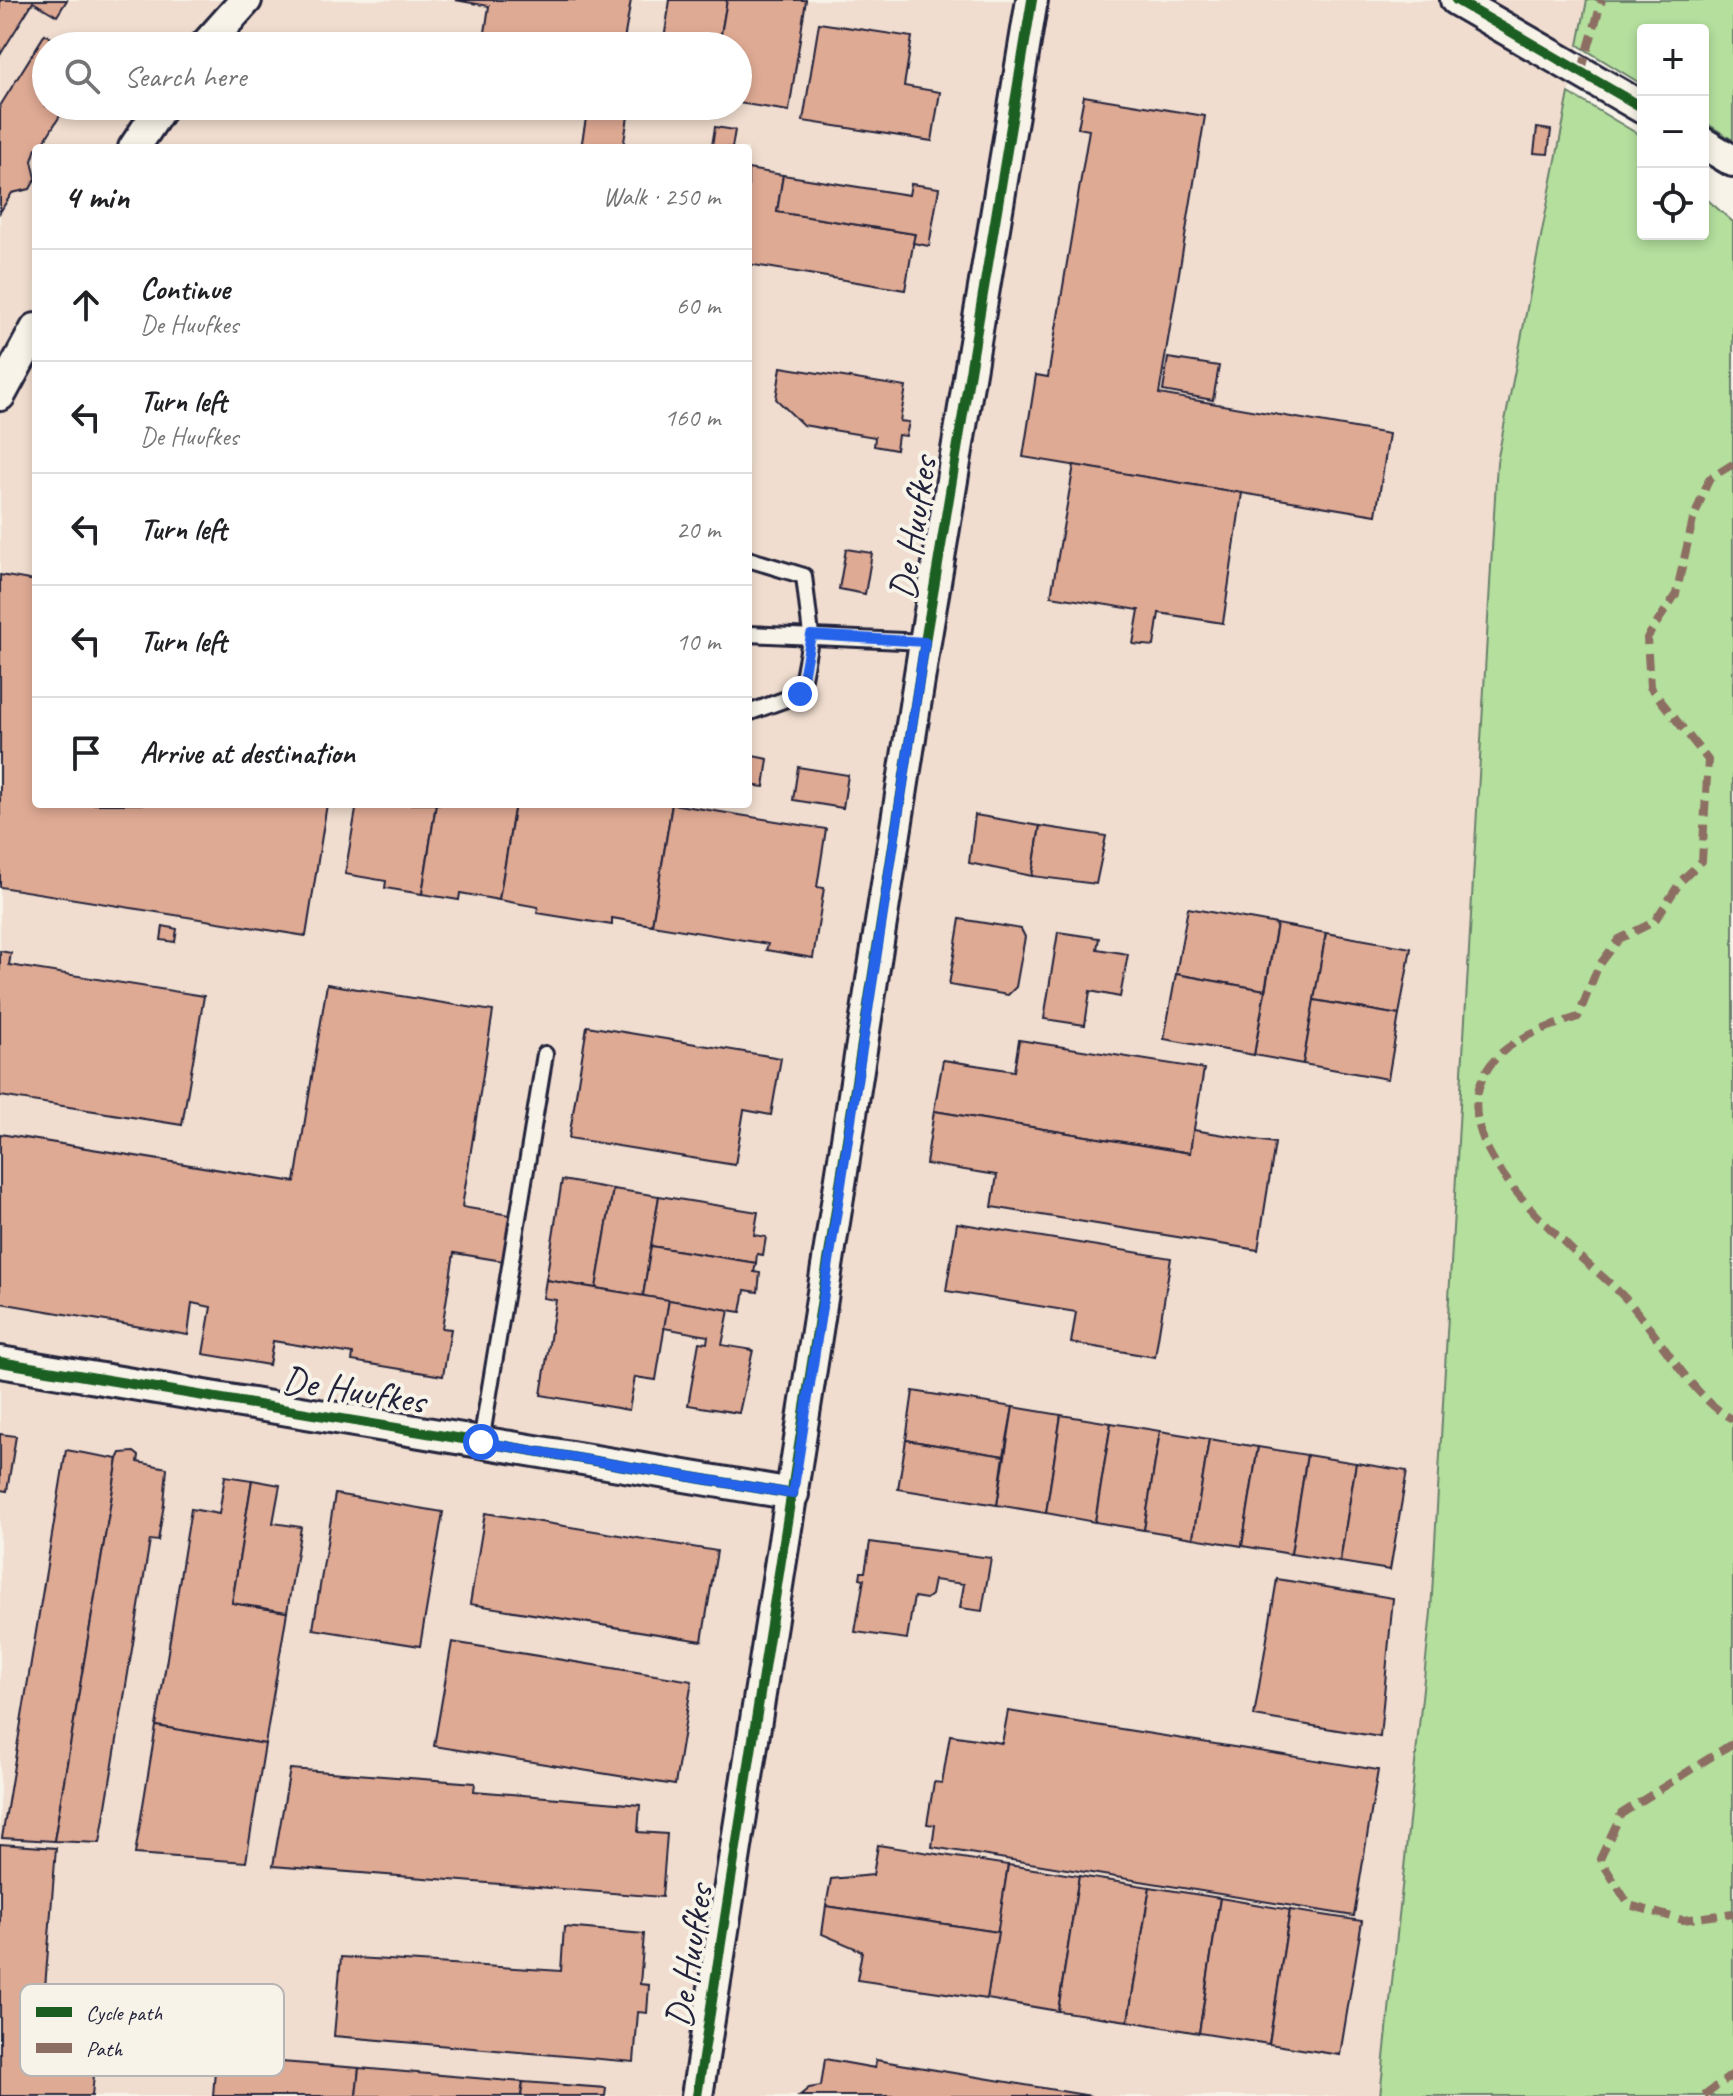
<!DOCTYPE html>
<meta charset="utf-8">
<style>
:root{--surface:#fff;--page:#f2f2f2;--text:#202124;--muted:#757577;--line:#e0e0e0}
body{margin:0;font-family:Caveat,sans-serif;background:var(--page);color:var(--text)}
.controls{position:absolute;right:24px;top:24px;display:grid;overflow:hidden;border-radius:8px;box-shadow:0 4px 12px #0003}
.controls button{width:72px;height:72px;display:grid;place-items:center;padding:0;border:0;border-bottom:2px solid var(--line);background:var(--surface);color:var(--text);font:40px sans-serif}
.stop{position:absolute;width:24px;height:24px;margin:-18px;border:6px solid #2563eb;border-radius:50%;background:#fff}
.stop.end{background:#2563eb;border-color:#fff;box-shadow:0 2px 8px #0008}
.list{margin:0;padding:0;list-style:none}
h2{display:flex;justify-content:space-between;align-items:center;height:104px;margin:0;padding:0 32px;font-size:34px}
h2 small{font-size:26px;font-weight:400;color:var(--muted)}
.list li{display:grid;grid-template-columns:52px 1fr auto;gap:24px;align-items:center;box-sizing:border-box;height:112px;padding:0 32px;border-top:2px solid var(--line)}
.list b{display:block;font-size:30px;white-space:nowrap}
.list p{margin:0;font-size:26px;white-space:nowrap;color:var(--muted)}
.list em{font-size:26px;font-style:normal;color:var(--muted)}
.icon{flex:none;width:44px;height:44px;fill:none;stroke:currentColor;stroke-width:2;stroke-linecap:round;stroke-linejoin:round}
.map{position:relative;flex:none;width:1733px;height:2096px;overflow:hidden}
.search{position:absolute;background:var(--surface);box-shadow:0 4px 12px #0003;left:32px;top:32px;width:720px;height:88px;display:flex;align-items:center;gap:20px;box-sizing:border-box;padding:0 28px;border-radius:44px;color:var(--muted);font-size:30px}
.panel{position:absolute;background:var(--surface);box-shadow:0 4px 12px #0003;left:32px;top:144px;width:720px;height:664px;border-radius:8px}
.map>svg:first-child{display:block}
</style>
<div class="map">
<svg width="1733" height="2096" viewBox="0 0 1733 2096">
<rect width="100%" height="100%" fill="#f7f3e8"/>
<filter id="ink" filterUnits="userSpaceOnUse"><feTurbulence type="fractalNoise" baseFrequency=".0125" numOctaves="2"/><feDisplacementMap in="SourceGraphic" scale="16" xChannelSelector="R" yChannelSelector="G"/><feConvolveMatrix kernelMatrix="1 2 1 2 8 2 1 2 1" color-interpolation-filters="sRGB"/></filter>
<g filter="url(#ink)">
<path fill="#f0ddcf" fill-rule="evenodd" d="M0 0H1587L1497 462 1431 1612 1389 2096H0ZM46 46H738V106H46ZM36 148H748V804H36Z"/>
<g fill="#b4df9d" stroke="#6b806c" stroke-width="2">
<polygon points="1587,0 1733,0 1733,140 1703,121 1703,30 1643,30 1643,85 1578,45"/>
<polygon points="1569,93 1643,137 1643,234 1703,234 1703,196 1733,222 1733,2096 1380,2096 1431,1612 1497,462"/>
</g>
<g fill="#dfaa94" stroke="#22223b" stroke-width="2">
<polygon points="0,0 67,0 57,16 33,2 0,55"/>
<polygon points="455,0 631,0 623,46 483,46 489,6"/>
<polygon points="670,0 727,0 719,46 663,46"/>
<polygon points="727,0 806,0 789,111 738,103 738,46 719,46"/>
<polygon points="819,23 912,37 904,86 940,92 932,141 803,121"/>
<polygon points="45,34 64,46 46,46 46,106 66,106 40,148 36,148 32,161 36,178 30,189 12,193 0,212 0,106"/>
<polygon points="1084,96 1205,116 1159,394 1389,434 1376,515 1023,457 1036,375 1048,377 1089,130 1078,128"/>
<polygon points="588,106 629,110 623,148 581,148"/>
<polygon points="715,127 735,130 732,148 712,146"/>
<polygon points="1537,128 1551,130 1548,154 1534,153"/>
<polygon points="748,169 783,175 777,212 915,234 905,290 748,264"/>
<polygon points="783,175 909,195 911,184 939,188 929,246 913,243 915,234 777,212"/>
<polygon points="1168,358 1219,366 1213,400 1163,391"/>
<polygon points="781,367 906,387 900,421 909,422 906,436 898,435 896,450 874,446 875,437 803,425 776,399"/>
<polygon points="1074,465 1242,493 1223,623 1159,613 1154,646 1133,644 1139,610 1051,596"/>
<polygon points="846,549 872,553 865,594 839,589"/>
<polygon points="0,575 36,581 36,804 327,804 306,936 0,887"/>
<polygon points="748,755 768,759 764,787 748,785"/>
<polygon points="798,767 848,775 843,808 793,800"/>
<polygon points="357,804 436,804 422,894 385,888 386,881 345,874"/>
<polygon points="436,804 515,804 499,900 460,893 459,900 422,894"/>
<polygon points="515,804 672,804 652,925 612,918 612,925 537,913 538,907 499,900"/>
<polygon points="672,804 826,829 817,887 824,888 813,958 766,950 768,944 652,925"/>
<polygon points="975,815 1040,826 1032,876 969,863"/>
<polygon points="1040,826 1106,836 1096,884 1032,876"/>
<polygon points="1188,908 1277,924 1265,990 1176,974"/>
<polygon points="960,919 1021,929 1025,937 1016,987 1008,995 949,985"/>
<polygon points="1277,924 1326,933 1303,1064 1254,1055"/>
<polygon points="163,926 177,929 175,942 161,940"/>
<polygon points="1058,932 1099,938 1097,949 1128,954 1120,997 1090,991 1085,1025 1044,1019"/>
<polygon points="1326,933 1411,948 1399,1015 1314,1000"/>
<polygon points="0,951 11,953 9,965 204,996 182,1125 0,1096"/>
<polygon points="1176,974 1265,990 1254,1055 1164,1039"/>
<polygon points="327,984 493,1011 462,1207 510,1215 503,1261 454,1253 442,1328 451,1329 443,1376 352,1361 353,1354 273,1341 269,1365 203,1354 211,1307 192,1303 188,1335 0,1303 0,1134 295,1182"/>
<polygon points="1314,1000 1399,1015 1388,1079 1303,1064"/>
<polygon points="587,1026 781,1058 771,1115 744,1110 735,1165 569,1138"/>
<polygon points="1019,1040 1204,1069 1190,1153 934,1111 943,1060 1014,1071"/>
<polygon points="934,1111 1190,1153 1193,1130 1275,1143 1258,1250 992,1207 997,1175 926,1164"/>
<polygon points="562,1180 613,1189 596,1288 546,1280"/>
<polygon points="613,1189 659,1196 643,1296 596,1288"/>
<polygon points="659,1196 758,1212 754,1235 766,1237 763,1255 757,1254 756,1263 651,1246"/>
<polygon points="957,1223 1171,1258 1155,1357 1071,1343 1076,1312 946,1291"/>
<polygon points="651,1246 756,1263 754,1272 760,1273 758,1292 745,1290 741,1312 643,1296"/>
<polygon points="546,1280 669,1300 656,1380 635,1377 629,1410 541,1395 556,1300 543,1298"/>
<polygon points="669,1300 729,1310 722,1345 753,1350 739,1413 688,1405 699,1342 707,1343 708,1336 664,1328"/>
<polygon points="913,1391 1013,1407 1004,1456 906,1440"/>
<polygon points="1013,1407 1061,1415 1046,1513 997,1505"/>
<polygon points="1061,1415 1111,1423 1095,1522 1046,1513"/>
<polygon points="1111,1423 1160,1431 1144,1530 1095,1522"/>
<polygon points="1160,1431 1209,1439 1193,1538 1144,1530"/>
<polygon points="0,1434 16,1436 7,1491 0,1490"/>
<polygon points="1209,1439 1258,1447 1242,1546 1193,1538"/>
<polygon points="906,1440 1004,1456 997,1505 898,1489"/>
<polygon points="1258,1447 1307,1455 1291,1554 1242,1546"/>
<polygon points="66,1450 118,1459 54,1841 2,1838"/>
<polygon points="134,1452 139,1456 138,1462 167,1468 164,1504 158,1541 150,1540 100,1843 54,1841 118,1459 121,1453"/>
<polygon points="1307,1455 1356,1463 1340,1562 1291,1554"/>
<polygon points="1356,1463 1407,1471 1390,1570 1340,1562"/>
<polygon points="225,1476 252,1480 232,1603 287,1612 265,1744 156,1726 191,1509 219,1514"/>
<polygon points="252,1480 280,1485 273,1523 301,1527 287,1612 232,1603"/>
<polygon points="335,1494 443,1512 420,1646 313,1629"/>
<polygon points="485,1513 717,1551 702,1641 470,1604"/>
<polygon points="870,1542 991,1558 982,1611 960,1608 964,1584 934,1580 931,1595 926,1599 914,1597 907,1639 855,1632 864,1579 860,1578 861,1572 865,1572"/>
<polygon points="1277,1579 1393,1598 1380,1737 1254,1716"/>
<polygon points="452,1642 692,1681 675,1785 434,1746"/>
<polygon points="1008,1711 1378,1770 1354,1916 932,1847 935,1825 927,1824 934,1782 942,1783 950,1735 1002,1743"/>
<polygon points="156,1726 265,1744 246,1862 135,1854"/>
<polygon points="290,1769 475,1783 474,1791 640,1805 638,1832 667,1834 662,1897 273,1866"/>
<polygon points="0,1844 56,1848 42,2026 98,2031 92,2096 0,2096"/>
<polygon points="878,1845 1008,1865 998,1932 826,1906 831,1879 873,1875"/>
<polygon points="1008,1865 1079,1876 1058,2011 987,1999"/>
<polygon points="1079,1876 1150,1887 1128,2021 1058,2011"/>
<polygon points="1150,1887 1220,1898 1199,2033 1128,2021"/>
<polygon points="1220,1898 1290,1910 1269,2044 1199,2033"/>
<polygon points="826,1906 998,1932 987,1999 857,1980 862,1951 822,1934"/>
<polygon points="1290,1910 1362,1921 1340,2055 1269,2044"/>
<polygon points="564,1927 644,1934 640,1984 649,1985 647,2013 638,2012 634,2062 334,2036 341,1957 561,1971"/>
<polygon points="216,2057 359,2068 356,2096 213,2096"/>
<polygon points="825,2059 875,2068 876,2060 1091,2096 799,2096 809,2088 821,2086"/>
<polygon points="359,2068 523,2082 521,2096 356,2096"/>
<polygon points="523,2082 606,2088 605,2096 521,2096"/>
</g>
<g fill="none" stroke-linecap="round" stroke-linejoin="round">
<defs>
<g id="service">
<polyline points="748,559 804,576 811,635 800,694 748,713"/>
<polyline points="748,634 925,642"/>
<polyline points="481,1442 545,1054"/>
</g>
<g id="minor">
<polyline points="1456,0 1643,108"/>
<polyline points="205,46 246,0"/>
<polyline points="1703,143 1733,161"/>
<polyline points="134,148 162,106"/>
<polyline points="0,395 36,329"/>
<polyline points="0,1362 793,1494"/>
<polyline points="697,2096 925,642 1032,0"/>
</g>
</defs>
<use href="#service" stroke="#22223b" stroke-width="20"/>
<use href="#minor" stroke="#22223b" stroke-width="36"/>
<use href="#service" stroke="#f7f3e8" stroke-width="14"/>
<use href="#minor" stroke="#f7f3e8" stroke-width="30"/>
<g stroke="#8d6e63" stroke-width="8" stroke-dasharray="16 8" stroke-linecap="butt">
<polyline points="1581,73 1602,0"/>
<path d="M1733 464 1709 479 1693 520 1676 594 1647 638 1650 687 1708 760 1702 861 1681 881 1654 922 1619 939 1598 967 1578 1017C1551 1026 1517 1036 1497 1057 1436 1122 1525 1204 1571 1249 1591 1268 1615 1285 1633 1307 1659 1337 1697 1403 1733 1419"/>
<polyline points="1733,1743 1621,1814 1600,1859 1629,1905 1683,1920 1733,1913"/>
<polyline points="1704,2096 1733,2074"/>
</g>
<defs>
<g id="cycleway">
<polyline points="1456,0 1643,108"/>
<polyline points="0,1362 793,1494"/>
<polyline points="697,2096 925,642 1032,0"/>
</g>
</defs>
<use href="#cycleway" stroke="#f7f3e8" stroke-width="15"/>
<use href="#cycleway" stroke="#1b5e20" stroke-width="10"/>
</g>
</g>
<g fill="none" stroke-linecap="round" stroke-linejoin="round" filter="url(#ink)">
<polyline stroke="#2563eb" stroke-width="10" points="481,1442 793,1494 925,642 811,635 800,694"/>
</g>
<g text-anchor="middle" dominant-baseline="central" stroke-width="8" stroke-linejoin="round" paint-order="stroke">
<g font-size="38" fill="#22223b" stroke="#f7f3e8">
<text transform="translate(913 528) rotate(-81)">De Huufkes</text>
<text transform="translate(354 1390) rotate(9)">De Huufkes</text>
<text transform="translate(689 1956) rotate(-81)">De Huufkes</text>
</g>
</g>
<rect x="20" y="1984" width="264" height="92" rx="12" fill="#f7f3e8" stroke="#b7b4b4" stroke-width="2"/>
<rect x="36" y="2007" width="36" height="10" fill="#1b5e20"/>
<rect x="36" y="2043" width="36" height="10" fill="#8d6e63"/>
<g font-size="22" fill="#22223b">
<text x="86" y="2020">Cycle path</text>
<text x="86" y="2056">Path</text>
</g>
</svg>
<div class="controls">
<button>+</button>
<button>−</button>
<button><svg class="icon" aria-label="locate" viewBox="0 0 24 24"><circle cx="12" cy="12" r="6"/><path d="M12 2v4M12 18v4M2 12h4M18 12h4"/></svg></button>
</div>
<div class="stop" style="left:481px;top:1442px"></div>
<div class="stop end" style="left:800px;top:694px"></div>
<div class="search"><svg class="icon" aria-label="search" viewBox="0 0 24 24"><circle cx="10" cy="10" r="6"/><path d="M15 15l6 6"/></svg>Search here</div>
<section class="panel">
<h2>4 min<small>Walk · 250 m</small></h2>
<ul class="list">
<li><svg class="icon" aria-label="ahead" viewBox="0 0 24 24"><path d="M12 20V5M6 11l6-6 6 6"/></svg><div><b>Continue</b><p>De Huufkes</p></div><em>60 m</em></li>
<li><svg class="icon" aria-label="left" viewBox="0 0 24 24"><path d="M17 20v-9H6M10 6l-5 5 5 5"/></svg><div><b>Turn left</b><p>De Huufkes</p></div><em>160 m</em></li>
<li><svg class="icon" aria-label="left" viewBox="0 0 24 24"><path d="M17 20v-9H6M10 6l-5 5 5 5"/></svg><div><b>Turn left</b></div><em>20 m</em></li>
<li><svg class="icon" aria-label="left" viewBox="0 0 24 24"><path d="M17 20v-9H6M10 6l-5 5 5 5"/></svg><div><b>Turn left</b></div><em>10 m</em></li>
<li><svg class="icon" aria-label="arrive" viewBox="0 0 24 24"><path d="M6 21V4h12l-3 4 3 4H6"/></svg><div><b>Arrive at destination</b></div></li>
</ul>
</section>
</div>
